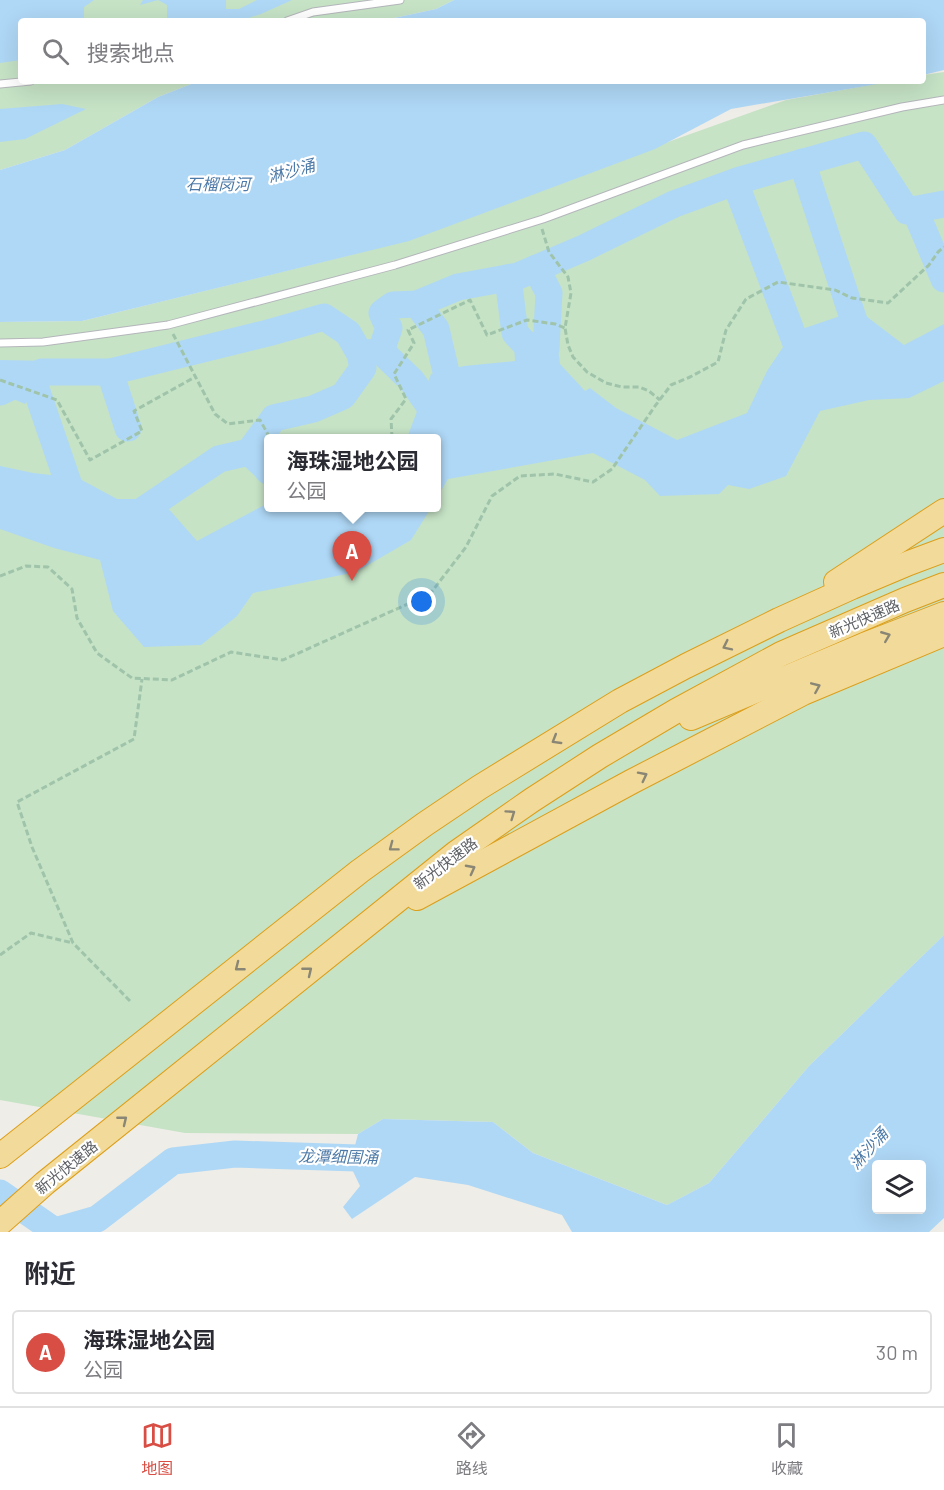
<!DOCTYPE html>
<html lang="zh">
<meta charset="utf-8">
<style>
:root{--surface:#fff;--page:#f7f7f7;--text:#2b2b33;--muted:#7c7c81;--line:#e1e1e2;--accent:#d84e44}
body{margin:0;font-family:Barlow,"Noto Sans SC",sans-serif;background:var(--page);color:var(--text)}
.controls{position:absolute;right:18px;bottom:18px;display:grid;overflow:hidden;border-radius:6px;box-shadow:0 6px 24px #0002}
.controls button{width:54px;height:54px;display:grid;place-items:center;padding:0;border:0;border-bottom:2px solid var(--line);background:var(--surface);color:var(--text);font:30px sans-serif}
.you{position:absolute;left:422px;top:602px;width:21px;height:21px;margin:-15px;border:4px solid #fff;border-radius:50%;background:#1a73e8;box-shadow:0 0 0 9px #1a73e833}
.badge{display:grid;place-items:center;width:39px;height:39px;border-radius:50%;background:var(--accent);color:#fff;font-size:20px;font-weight:700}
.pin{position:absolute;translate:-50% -50px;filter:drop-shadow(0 2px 3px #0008)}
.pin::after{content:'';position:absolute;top:32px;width:21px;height:18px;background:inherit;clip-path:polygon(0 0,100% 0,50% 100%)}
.popup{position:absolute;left:264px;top:434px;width:177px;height:78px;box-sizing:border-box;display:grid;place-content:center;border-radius:6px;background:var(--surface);filter:drop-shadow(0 2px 4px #0005);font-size:20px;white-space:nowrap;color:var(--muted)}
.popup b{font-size:22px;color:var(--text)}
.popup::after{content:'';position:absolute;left:50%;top:100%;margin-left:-12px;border:12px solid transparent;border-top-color:var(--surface)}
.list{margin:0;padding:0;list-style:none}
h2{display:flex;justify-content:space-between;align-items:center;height:78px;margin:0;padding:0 24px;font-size:26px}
h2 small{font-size:20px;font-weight:400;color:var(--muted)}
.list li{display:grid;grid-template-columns:39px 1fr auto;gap:18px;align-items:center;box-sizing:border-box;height:84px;margin:0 12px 12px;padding:0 12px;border:2px solid var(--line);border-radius:6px}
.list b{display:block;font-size:22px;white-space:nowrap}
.list p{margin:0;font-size:20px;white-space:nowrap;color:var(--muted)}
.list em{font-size:20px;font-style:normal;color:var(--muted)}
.icon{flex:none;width:33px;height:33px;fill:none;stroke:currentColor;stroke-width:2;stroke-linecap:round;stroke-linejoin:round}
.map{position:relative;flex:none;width:944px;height:1232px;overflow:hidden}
.search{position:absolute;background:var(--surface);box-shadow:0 6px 24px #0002;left:18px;right:18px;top:18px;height:66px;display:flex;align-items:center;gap:15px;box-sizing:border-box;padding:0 21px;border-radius:6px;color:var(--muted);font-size:22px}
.sheet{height:174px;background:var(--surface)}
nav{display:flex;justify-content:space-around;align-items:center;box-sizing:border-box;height:84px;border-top:2px solid var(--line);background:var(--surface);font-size:16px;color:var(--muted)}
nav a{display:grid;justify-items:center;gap:3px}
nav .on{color:var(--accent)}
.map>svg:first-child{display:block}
</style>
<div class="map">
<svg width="944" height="1232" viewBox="0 0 944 1232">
<rect width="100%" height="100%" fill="#efede7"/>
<g fill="#c6e3c6" fill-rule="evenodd">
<polygon points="0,0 454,0 436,9 380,21 21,21 21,81 199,81 158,97 65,150 0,170"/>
<path d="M944 72V935L809 1066 709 1183 667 1205 533 1153 493 1122 383 1119 358 1134 185 1133 0 1100V322L82 321 354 254 786 100 892 81H923V75ZM268 438H436V508H268Z"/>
</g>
<g fill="#afd8f6" fill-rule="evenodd">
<polygon points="0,0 94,0 84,7 84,21 21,21 21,60 0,63"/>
<polygon points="143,0 226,0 226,9 239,9 257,0 292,0 261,14 239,21 167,21 167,5 158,0 140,5"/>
<polygon points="454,0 944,0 944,70 923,75 923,21 380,21 436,9"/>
<polygon points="199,81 895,81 731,109 655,149 409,241 82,321 0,322 0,170 65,150 158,97"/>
<polygon points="62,104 86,109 25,139 0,142 0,109"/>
<polygon points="858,310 904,345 944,324 944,381 909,398 869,400 820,411 786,476 749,489 728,485 719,494 660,496 645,480 593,453 448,479 436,499 436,438 407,438 431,374 464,366 515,361 514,341 555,326 560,364 585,391 590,388 616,408 677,440 747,413 767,371 793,332"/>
<polygon points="0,360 54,361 25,404 6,396 0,398"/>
<polygon points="0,466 33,473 78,478 117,499 160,499 197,541 268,503 268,508 308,508 310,509 360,512 363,508 431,508 411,540 356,572 253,593 237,616 201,645 144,647 113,611 100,560 54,548 0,529"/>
<path d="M944 935V1218L929 1232H572L562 1215 468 1185 415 1177 352 1219 343 1207 360 1186 350 1165 358 1134 383 1119 493 1122 533 1153 667 1205 709 1183 809 1066ZM876 1164H922V1210H876Z"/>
</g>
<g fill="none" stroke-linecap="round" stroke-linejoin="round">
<g stroke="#afd8f6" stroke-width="27">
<polyline points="802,162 855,324"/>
<polyline points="735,182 795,341"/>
<polyline points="915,210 944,279"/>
<polyline points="536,268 549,293 546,348"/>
<polyline points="508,278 515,333 543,363"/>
<polyline points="417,304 436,329 451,393"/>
<polyline points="381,351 412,381 435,414"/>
<polyline points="110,372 128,428"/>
<polyline points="32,377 72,494"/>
<polyline points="0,392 42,372 110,372 268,333 324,317 348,333 360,354 381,351 389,328 382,313 393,305 417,304 458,287 518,276 584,248 674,204 740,180 864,145 907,211 944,204"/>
<polyline points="249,452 265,467 268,471"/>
<polyline points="139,513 219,459 249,452 274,418 313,409 343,396 363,368 360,354"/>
<polyline points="0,1193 55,1231 97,1219 173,1161 235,1154 388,1159"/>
</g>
<defs>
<g id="lane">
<polyline points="287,21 313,12 400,0"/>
<polyline points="0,84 31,81"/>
<polyline points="0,343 43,342 168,325 395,265 543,219 743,145 902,107 944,100"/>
</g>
<g id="highway">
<polyline points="836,582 944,511"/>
<polyline points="691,718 864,645 944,614"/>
<polyline points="417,898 631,782 803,693 944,634"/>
<polyline points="0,1156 360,871 425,824 480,787 620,701 686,666 779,620 852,587 909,563 944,550"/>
<polyline points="0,1223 45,1183 456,853 532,800 600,756 676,711 781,654 905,600 944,585"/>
</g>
</defs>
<use href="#lane" stroke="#b4b6ba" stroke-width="9"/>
<use href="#highway" stroke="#dd9e18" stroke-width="26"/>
<g stroke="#9fc4aa" stroke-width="3" stroke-dasharray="6 3" stroke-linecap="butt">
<polyline points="542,229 549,252 568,277 571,293 565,328 568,345 573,357 587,372 606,383 622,387 639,387 649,391 660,400"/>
<polyline points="173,334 215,414 228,424 260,420 270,438"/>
<polyline points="0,380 57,400 90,460 142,431 134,411 195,377"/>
<polyline points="392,438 391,419 406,399 394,374 414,343 408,330 470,300 487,335 527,320 555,324 565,328"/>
<polyline points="0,576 26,566 48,567 72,589 77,618 97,653 132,678 172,680 231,652 283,660 430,594 466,547 492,496 520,476 555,474 593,482 612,469 655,406 671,385 690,377 718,362 726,330 746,299 778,282 835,290 852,298 888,303 929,265 938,252 944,247"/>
<polyline points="0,955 31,933 73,943"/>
<polyline points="130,1001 73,943 32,847 17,802 134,739 142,679"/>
</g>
<use href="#lane" stroke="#fff" stroke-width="7"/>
<use href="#highway" stroke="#f2db9a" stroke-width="24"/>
</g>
<defs><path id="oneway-chevron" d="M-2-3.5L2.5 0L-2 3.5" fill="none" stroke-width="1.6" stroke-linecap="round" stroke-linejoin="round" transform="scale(1.5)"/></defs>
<g stroke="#8a8675">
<use href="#oneway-chevron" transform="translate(886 636) rotate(-22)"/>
<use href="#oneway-chevron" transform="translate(727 646) rotate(154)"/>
<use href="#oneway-chevron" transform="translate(816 687) rotate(-23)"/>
<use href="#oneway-chevron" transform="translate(556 740) rotate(149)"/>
<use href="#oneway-chevron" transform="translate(643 776) rotate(-27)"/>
<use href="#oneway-chevron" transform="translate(511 814) rotate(-35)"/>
<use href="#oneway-chevron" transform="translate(393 847) rotate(143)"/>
<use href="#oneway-chevron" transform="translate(471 869) rotate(-28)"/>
<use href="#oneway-chevron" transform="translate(239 967) rotate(142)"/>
<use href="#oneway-chevron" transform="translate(308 971) rotate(-39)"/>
<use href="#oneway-chevron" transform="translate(123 1120) rotate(-39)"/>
</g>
<g text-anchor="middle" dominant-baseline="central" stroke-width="4.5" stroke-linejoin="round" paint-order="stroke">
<g font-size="15" fill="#5e6165" stroke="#fff">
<text transform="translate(864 618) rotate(-23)">新光快速路</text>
<text transform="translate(445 863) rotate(-37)">新光快速路</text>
<text transform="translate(66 1167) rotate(-39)">新光快速路</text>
</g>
<g font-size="16" font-style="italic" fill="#4c79a7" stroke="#fff">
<text transform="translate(291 170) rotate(-15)">淋沙涌</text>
<text x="218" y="183">石榴岗河</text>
<text transform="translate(868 1148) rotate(-48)">淋沙涌</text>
<text transform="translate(338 1156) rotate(1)">龙潭细围涌</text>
</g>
</g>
</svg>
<div class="controls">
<button><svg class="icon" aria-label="layers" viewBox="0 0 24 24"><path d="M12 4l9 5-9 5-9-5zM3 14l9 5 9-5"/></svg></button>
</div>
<div class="you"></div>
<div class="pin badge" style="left:352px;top:581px">A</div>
<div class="popup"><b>海珠湿地公园</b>公园</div>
<div class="search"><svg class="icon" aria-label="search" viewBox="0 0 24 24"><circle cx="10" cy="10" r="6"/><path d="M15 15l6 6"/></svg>搜索地点</div>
</div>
<section class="sheet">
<h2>附近<small></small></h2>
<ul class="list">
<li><span class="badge">A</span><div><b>海珠湿地公园</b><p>公园</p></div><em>30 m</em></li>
</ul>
</section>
<nav>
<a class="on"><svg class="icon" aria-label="map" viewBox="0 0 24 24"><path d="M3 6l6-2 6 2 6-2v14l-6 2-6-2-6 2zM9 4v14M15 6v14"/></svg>地图</a>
<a><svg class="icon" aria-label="directions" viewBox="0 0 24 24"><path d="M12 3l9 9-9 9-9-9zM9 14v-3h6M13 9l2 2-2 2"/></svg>路线</a>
<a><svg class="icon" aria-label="saved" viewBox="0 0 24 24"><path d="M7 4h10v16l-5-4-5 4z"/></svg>收藏</a>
</nav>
